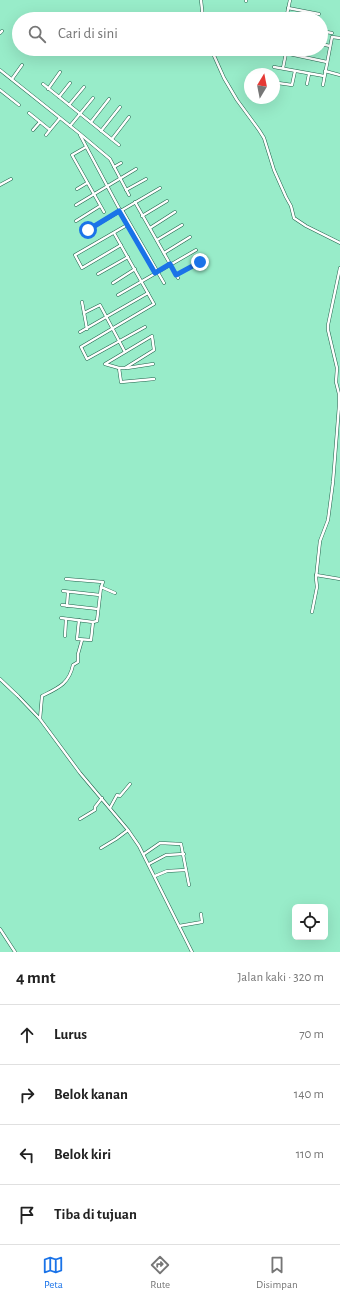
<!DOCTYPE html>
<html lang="id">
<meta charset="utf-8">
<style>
:root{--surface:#fff;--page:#f2f2f2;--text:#222;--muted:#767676;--line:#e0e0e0;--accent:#1a73e8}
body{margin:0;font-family:"Alegreya Sans",sans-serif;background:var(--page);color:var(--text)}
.controls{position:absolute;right:12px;bottom:12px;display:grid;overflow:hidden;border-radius:6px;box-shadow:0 4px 16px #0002}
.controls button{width:36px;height:36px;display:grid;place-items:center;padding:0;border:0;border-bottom:1px solid var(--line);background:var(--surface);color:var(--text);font:20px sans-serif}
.compass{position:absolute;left:244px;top:68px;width:36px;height:36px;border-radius:50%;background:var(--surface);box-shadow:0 4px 16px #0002;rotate:10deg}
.stop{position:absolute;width:12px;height:12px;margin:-9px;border:3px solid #1a73e8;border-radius:50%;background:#fff}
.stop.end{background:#1a73e8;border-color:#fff;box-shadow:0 1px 4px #0008}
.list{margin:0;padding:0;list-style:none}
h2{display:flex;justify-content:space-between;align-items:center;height:52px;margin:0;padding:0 16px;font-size:17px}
h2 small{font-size:13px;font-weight:400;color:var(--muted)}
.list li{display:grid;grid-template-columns:26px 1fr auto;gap:12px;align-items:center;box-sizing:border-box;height:60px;padding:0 16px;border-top:1px solid var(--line)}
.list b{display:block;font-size:15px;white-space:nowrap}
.list em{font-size:13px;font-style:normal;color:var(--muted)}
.icon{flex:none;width:22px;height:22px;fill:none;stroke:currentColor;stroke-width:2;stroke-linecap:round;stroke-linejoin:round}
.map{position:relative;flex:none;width:340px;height:952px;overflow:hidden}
.search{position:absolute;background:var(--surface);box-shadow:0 4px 16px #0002;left:12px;right:12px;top:12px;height:44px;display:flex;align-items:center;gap:10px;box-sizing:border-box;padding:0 14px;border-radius:22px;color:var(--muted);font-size:15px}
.sheet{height:292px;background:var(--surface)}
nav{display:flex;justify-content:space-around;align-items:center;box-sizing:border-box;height:56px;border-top:1px solid var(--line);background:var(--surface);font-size:11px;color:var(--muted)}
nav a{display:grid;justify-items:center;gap:2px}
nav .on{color:var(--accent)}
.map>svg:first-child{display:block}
</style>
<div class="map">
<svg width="340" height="952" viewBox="0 0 340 952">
<rect width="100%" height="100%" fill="#98ecc9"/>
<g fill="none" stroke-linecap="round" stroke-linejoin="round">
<defs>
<g id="street">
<polyline points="201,0 203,19"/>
<polyline points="246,1 246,0"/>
<polyline points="288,8 319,14"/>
<polyline points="286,19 290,0"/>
<polyline points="321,31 332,33"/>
<polyline points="0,33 2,31"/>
<polyline points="321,44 330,46"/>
<polyline points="211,49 224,78 237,100 259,130 264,138 274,170 286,197 291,206 294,218 306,226 340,243"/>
<polyline points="281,49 280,52 327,62"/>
<polyline points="274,67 324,76"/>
<polyline points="283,68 286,53"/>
<polyline points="0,70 79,133 110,159 129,195"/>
<polyline points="325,71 340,75"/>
<polyline points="12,79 22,65"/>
<polyline points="278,83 292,85 295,71"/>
<polyline points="43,84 119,145"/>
<polyline points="307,84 309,74"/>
<polyline points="323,85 332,37 340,38"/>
<polyline points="48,89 60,72"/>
<polyline points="0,90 19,105"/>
<polyline points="59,97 70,83"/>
<polyline points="69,105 84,87"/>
<polyline points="29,113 50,130 60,118"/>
<polyline points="91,122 109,99"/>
<polyline points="70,126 93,98"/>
<polyline points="33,130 40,122"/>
<polyline points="101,131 120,107"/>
<polyline points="46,135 50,130"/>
<polyline points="80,135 120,210"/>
<polyline points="112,139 129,117"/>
<polyline points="86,147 72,155 104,212"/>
<polyline points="114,167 121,163"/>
<polyline points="0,185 11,179"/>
<polyline points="77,189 87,183"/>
<polyline points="126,190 146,179"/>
<polyline points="135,202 178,278"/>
<polyline points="76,205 136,169"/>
<polyline points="122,210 164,283"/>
<polyline points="119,211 155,273"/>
<polyline points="142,216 167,201"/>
<polyline points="76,221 100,206"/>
<polyline points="150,228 175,212"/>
<polyline points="88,230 160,188"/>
<polyline points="114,233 154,304 81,347 87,359 145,327"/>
<polyline points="157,240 182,225"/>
<polyline points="121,245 82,268 75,255 127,225"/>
<polyline points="164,253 190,237"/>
<polyline points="98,274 128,257"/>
<polyline points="176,275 201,262"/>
<polyline points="113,283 135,269"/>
<polyline points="118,295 196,250"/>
<polyline points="82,302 87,329"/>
<polyline points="84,313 100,305 125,352"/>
<polyline points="80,332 148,293"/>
<polyline points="119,368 125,368 154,350 152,336 105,364 119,368 121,382 154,379"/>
<polyline points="127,368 153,364"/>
<polyline points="316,575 340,579"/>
<polyline points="66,579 103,582 101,587 97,621 93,622 91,640 77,639 79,620"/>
<polyline points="101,587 115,593"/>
<polyline points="63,591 100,595"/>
<polyline points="62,605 98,609"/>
<polyline points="67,606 68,592"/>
<polyline points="312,612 317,587 316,578 320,541 328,520 333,482 339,406 339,394 336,382 337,368 328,330 328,325 340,268"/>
<polyline points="61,618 93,622"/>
<polyline points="65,636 66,619"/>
<polyline points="0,679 18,696 40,719 80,773 128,830 139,846 192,952"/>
<path d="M40 719 42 696C58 688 69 684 73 665L78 662V654L82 640"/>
<polyline points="110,808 117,795 120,796 130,784"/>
<polyline points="80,819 95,810 95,807 102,798"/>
<polyline points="101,848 116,839 128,830"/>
<polyline points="144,854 160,843 181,844 189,885"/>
<polyline points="149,864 166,855 184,854"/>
<polyline points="155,876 167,871 186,870"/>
<polyline points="179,926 202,922 201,914"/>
<polyline points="0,929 15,952"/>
</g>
</defs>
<use href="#street" stroke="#21624b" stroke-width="3.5"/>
<use href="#street" stroke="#fff" stroke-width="2.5"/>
</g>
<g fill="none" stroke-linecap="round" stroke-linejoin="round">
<polyline stroke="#1a73e8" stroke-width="5" points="88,230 119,211 155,273 170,264 176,275 200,262"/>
</g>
</svg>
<div class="controls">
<button><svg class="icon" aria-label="locate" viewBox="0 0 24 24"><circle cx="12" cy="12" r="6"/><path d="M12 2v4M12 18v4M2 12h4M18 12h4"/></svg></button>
</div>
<svg class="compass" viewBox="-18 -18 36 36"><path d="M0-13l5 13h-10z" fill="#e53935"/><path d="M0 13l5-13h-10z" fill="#767676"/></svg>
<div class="stop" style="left:88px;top:230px"></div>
<div class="stop end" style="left:200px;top:262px"></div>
<div class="search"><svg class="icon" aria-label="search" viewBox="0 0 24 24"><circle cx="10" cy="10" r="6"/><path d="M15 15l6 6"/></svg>Cari di sini</div>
</div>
<section class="sheet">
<h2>4 mnt<small>Jalan kaki · 320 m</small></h2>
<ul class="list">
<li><svg class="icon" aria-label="ahead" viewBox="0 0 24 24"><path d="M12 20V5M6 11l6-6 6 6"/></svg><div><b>Lurus</b></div><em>70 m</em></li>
<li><svg class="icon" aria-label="right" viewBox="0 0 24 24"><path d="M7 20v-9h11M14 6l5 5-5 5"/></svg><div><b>Belok kanan</b></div><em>140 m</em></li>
<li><svg class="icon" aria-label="left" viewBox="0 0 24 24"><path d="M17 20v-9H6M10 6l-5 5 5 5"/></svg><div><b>Belok kiri</b></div><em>110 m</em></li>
<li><svg class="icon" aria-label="arrive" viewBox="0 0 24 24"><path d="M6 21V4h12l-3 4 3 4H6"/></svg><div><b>Tiba di tujuan</b></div></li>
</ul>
</section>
<nav>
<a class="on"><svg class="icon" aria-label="map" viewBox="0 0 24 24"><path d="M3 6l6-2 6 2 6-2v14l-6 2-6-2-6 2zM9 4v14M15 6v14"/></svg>Peta</a>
<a><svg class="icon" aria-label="directions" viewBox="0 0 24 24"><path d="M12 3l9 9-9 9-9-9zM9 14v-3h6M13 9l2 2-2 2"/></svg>Rute</a>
<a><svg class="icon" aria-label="saved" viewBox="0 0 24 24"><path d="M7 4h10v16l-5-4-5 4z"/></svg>Disimpan</a>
</nav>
